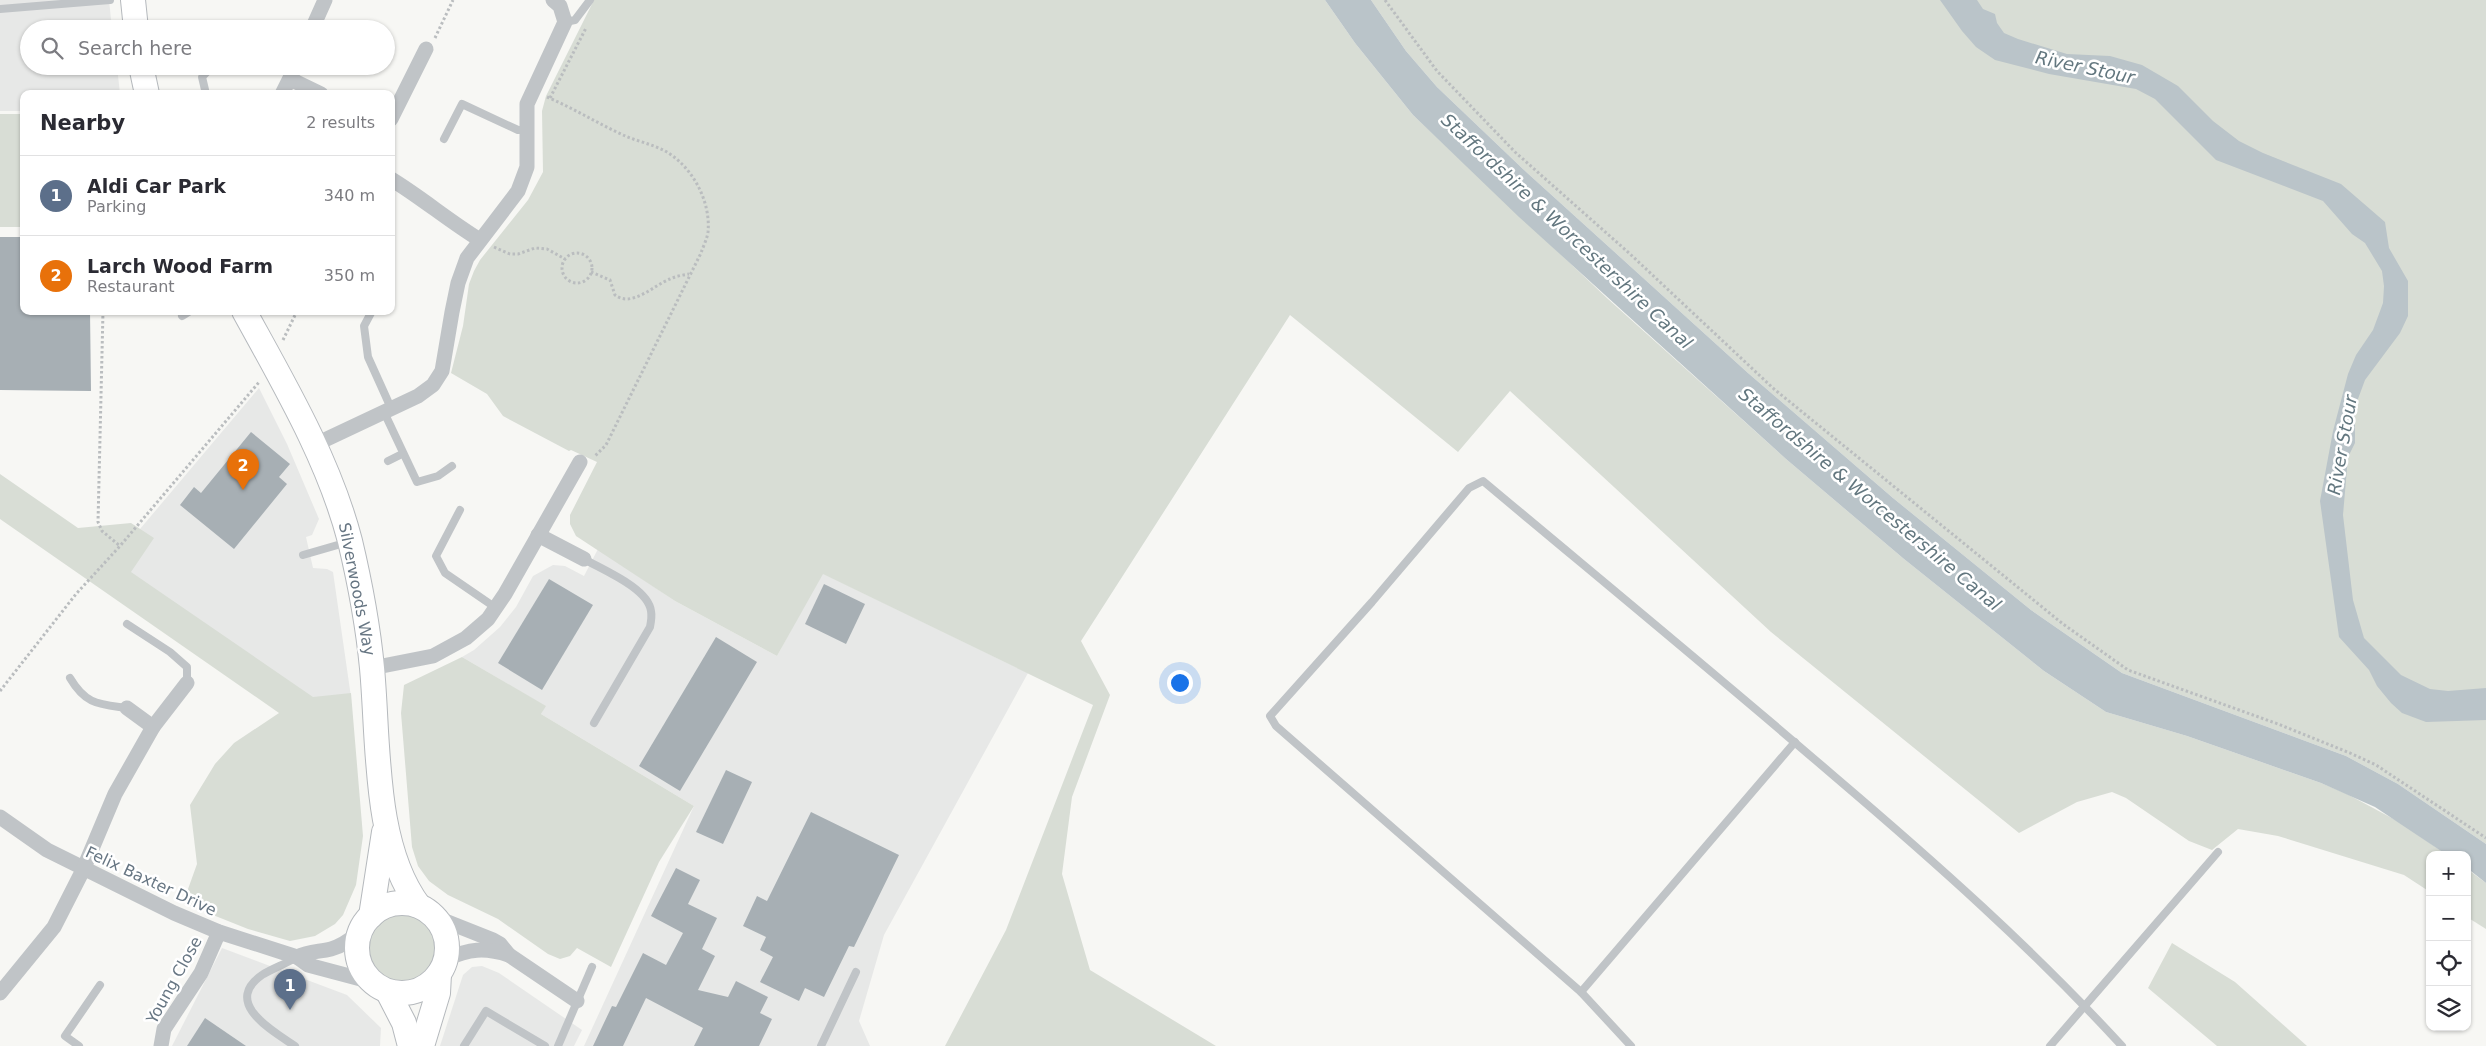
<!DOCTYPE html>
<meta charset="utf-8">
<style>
:root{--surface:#fff;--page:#f7f7f7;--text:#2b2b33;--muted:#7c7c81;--line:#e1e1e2;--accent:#da5e31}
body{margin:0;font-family:"DejaVu Sans",sans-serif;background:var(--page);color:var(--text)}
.controls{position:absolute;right:15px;bottom:15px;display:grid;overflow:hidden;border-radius:10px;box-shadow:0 1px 4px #0004}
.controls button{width:45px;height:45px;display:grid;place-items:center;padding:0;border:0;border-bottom:1px solid var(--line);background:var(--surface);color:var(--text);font:25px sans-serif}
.you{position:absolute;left:1179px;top:682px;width:18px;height:18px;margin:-12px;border:4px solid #fff;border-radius:50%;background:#1a73e8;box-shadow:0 0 0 8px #1a73e833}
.badge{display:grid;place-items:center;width:32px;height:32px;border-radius:50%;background:var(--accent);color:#fff;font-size:16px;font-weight:700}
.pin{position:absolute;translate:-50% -41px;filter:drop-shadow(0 1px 2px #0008)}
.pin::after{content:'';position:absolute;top:26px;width:18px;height:15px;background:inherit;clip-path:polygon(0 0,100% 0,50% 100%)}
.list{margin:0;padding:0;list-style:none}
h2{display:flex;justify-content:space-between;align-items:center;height:65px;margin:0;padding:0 20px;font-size:21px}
h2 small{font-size:16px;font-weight:400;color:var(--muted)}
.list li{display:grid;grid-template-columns:32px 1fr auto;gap:15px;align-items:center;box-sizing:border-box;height:80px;padding:0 20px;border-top:1px solid var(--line)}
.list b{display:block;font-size:19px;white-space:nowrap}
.list p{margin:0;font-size:16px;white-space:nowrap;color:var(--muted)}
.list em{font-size:16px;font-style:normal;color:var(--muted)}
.icon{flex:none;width:28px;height:28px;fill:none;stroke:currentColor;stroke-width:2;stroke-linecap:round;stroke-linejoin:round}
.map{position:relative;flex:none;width:2486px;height:1046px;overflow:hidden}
.search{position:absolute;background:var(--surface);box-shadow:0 1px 4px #0004;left:20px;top:20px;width:375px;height:55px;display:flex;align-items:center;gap:12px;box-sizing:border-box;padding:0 18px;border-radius:28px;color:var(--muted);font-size:19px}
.panel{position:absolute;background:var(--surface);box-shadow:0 1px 4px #0004;left:20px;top:90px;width:375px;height:225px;border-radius:10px}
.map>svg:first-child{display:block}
</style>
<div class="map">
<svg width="2486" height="1046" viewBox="0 0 2486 1046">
<rect width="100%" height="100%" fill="#f7f7f4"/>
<g fill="#e7e8e7">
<polygon points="0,0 109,0 112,29 29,29 29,66 117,66 120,94 24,94 24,111 0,111"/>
<polygon points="259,388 287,444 319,519 312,535 306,537 313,568 327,569 333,572 351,697 318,703 113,561"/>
<polygon points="598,549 675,601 777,656 822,573 1028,673 884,935 859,1021 870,1046 584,1046 694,806 541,714 545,706 462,657 474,650 500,627 516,607 533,576 553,565 565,566 584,576"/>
<polygon points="222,948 347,995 381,1028 380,1046 172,1046"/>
<polygon points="482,966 499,973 582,1030 574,1046 440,1046 463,975 472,967"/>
</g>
<g fill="#d8ddd5">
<polygon points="594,0 1325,0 1355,43 1413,115 1608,299 1786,459 1904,559 2044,671 2106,712 2187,736 2321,783 2347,794 2401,823 2447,855 2430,855 2430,892 2404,875 2278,836 2238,829 2212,850 2189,841 2126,798 2112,792 2077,802 2019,833 1771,632 1510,391 1458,452 1290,315 1081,641 1110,695 1072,797 1062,874 1090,970 1216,1046 945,1046 1006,930 1093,705 823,574 777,656 675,601 576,536 570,524 570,515 597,462 571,450 569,451 503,416 487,394 451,373 463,326 469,284 474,271 480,260 528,200 543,172 542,111 546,96"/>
<polygon points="1371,0 2486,0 2486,844 2398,784 2346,756 2122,673 2031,610 1893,498 1748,373 1523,169 1437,87 1406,51"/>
<rect x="0" y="114" width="24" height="113"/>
<polygon points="0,474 78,528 131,523 154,538 131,572 313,697 351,693 363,836 356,885 343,915 335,924 315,936 290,941 248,929 183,903 197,864 190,805 215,764 234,743 279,713 0,519"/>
<polygon points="462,657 546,706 541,714 694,806 659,862 611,967 577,948 570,956 560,959 548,954 498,919 448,895 429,881 418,866 412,847 401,713 404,685"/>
<polygon points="2467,869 2486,883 2486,929 2467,917"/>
<circle cx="402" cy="948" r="34"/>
<polygon points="2172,943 2235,982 2307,1046 2217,1046 2148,988"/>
</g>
<g fill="#bac4c9">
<polygon points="1325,0 1371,0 1406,51 1437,87 1523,169 1748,373 1893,498 2031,610 2122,673 2346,756 2398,784 2486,844 2486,883 2467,868 2467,855 2447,855 2375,807 2321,783 2187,736 2106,712 2044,671 1904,559 1786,459 1519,217 1413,115 1355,43"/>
<polygon points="1940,0 1977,0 1983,9 1995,14 1997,23 2004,33 2018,39 2067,54 2110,56 2142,65 2178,86 2213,121 2239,141 2263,153 2341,184 2385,222 2389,248 2408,281 2408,316 2400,333 2365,380 2355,407 2355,443 2348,457 2343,515 2353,600 2364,638 2401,675 2430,689 2448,691 2486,688 2486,720 2426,722 2402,713 2391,703 2377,686 2369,670 2339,637 2320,501 2333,431 2348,374 2356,355 2373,330 2383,303 2384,286 2382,271 2365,243 2352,234 2323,201 2216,160 2155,99 2136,89 2049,74 1995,60 1976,47 1962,31"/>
</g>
<g fill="#a7afb4">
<polygon points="0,237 24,237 24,311 90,311 91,391 0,390"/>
<polygon points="251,432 290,464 279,477 287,484 234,549 180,505 194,487 201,493"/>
<polygon points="549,579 593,605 542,690 498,663"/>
<polygon points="824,584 865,604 846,644 805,624"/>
<polygon points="716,637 757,662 680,791 639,766"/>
<polygon points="726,770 752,782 723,844 696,832"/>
<polygon points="811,812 899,855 854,947 849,946 824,997 805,988 799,1001 760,982 773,957 760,950 766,937 743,926 757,896 767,901"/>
<polygon points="676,868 700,880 688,904 717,918 702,949 715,956 698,990 728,997 736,981 768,997 760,1013 772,1019 759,1046 694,1046 703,1028 646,998 623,1046 593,1046 612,1006 616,1007 643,953 666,965 683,933 651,916"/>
<polygon points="205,1018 246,1046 187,1046"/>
</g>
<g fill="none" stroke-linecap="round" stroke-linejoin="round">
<defs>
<g id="primary">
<polyline points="133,0 136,29"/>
<polyline points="141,66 147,94"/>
<path d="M244 311C284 384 329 460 350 541 360 583 368 626 372 668 379 743 373 845 419 906"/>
<circle cx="402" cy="948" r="45"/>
<polyline points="371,916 384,832"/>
<polyline points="388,992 404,1023 410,1046"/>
<polyline points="422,1046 438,993 439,974"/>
</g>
</defs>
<use href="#primary" stroke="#b5b9bd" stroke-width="26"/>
<g stroke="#babdbf" stroke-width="3" stroke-dasharray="2.5 2.5" stroke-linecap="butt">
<polyline points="1385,0 1437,71 1515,152 1629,253 1774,389 2063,624 2128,670 2278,724 2350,753 2376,765 2486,838"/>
<polyline points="435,38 453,0"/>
<path d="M547 97C573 108 597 123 623 135 636 141 652 144 665 151 692 166 711 201 708 232 707 239 703 247 701 253L606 445 595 456"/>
<polyline points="550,98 586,28"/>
<polyline points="494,247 510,254 518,254 535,248 547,249 565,259"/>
<circle cx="577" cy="268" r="15"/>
<path d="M591 272 610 280 615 295C632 308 654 285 670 279 676 276 683 275 689 274"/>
<polyline points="103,311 98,522 102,531 120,546"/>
<polyline points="283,340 297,311"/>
<polyline points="0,691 76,594 120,546 260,381"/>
</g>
<g stroke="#c0c4c7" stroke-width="8">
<polyline points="0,9 110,0"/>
<polyline points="565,22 575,20 590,0"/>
<polyline points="206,94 202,77 213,66"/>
<polyline points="444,139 462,104 518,130 527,130"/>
<polyline points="372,311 364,326 368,357 391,408"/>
<polyline points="182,316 190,311"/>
<polyline points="384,412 417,482 438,476 452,466"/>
<polyline points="388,461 402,454"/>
<polyline points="460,510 436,556 445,573 496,608"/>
<polyline points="303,555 348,542"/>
<path d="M584 559C603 570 648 588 651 611 652 616 651 622 650 627L594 723"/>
<polyline points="127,624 170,652 187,667 187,683"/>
<path d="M70 678C86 705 99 704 127 708"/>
<polyline points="1581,992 1795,742"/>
<polyline points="79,1046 65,1036 100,985"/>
<path d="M295 1046C273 1031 222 1003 262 975 273 968 286 964 297 957"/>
<polyline points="464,1046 486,1011 545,1046"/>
<polyline points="558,1046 592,967"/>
<polyline points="821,1046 856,972"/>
<path d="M1631 1046 1581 992 1276 726 1270 716 1372 602 1469 488 1483 481C1600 579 1718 676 1834 776 1935 862 2032 948 2122 1046"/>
<polyline points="2050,1046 2218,852"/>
</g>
<g stroke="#c0c4c7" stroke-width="15">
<polyline points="312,29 325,0"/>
<polyline points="290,79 321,94"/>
<polyline points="282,94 296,66"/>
<polyline points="391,119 426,49"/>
<path d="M391 179C422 198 449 221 480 240"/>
<polyline points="314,445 418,396 433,385 442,371 452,312 458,283 467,258 518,191 527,167 527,104 565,22 560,6 553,0"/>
<polyline points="538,535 584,559"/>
<polyline points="372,668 433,656 466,638 488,619 505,594 580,462"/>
<polyline points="127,708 153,727"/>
<polyline points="0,817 47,850 174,913 219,932 297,957"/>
<polyline points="435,917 493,940 500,944 509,955 577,1001"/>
<path d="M359 933C350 940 342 946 331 949 319 952 309 951 297 957L308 965 372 982"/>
<path d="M446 959C469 949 484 947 509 955"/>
<polyline points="0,993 54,927 83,870 115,794 153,727 187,683"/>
<polyline points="161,1046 164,1029 201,973 219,932"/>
</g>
<use href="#primary" stroke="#fff" stroke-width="24"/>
</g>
<g text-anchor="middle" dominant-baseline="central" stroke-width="5" stroke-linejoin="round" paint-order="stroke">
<g font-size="16" fill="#677683" stroke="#fff">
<text transform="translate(357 589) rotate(79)">Silverwoods Way</text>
<text transform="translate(151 881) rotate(25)">Felix Baxter Drive</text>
<text transform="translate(174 980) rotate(-61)">Young Close</text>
</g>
<g font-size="18" font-style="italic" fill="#63777f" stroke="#fff">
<text transform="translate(2085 67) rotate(12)">River Stour</text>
<text transform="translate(1567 231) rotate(43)">Staffordshire &amp; Worcestershire Canal</text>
<text transform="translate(2342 445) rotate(-80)">River Stour</text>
<text transform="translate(1870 499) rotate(40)">Staffordshire &amp; Worcestershire Canal</text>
</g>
</g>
</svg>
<div class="controls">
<button>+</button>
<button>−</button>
<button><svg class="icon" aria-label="locate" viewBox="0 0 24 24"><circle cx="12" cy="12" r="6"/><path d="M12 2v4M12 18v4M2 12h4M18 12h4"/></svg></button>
<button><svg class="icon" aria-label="layers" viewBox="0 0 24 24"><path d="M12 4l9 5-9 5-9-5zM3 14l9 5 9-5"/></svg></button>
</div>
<div class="you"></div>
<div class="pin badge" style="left:290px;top:1010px;background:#5c6f8a">1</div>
<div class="pin badge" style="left:243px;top:490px;background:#e8710a">2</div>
<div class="search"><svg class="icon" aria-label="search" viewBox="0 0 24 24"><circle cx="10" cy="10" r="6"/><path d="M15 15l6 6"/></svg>Search here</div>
<section class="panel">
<h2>Nearby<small>2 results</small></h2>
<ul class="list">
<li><span class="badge" style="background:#5c6f8a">1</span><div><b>Aldi Car Park</b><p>Parking</p></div><em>340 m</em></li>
<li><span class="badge" style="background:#e8710a">2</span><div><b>Larch Wood Farm</b><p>Restaurant</p></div><em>350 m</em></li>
</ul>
</section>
</div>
